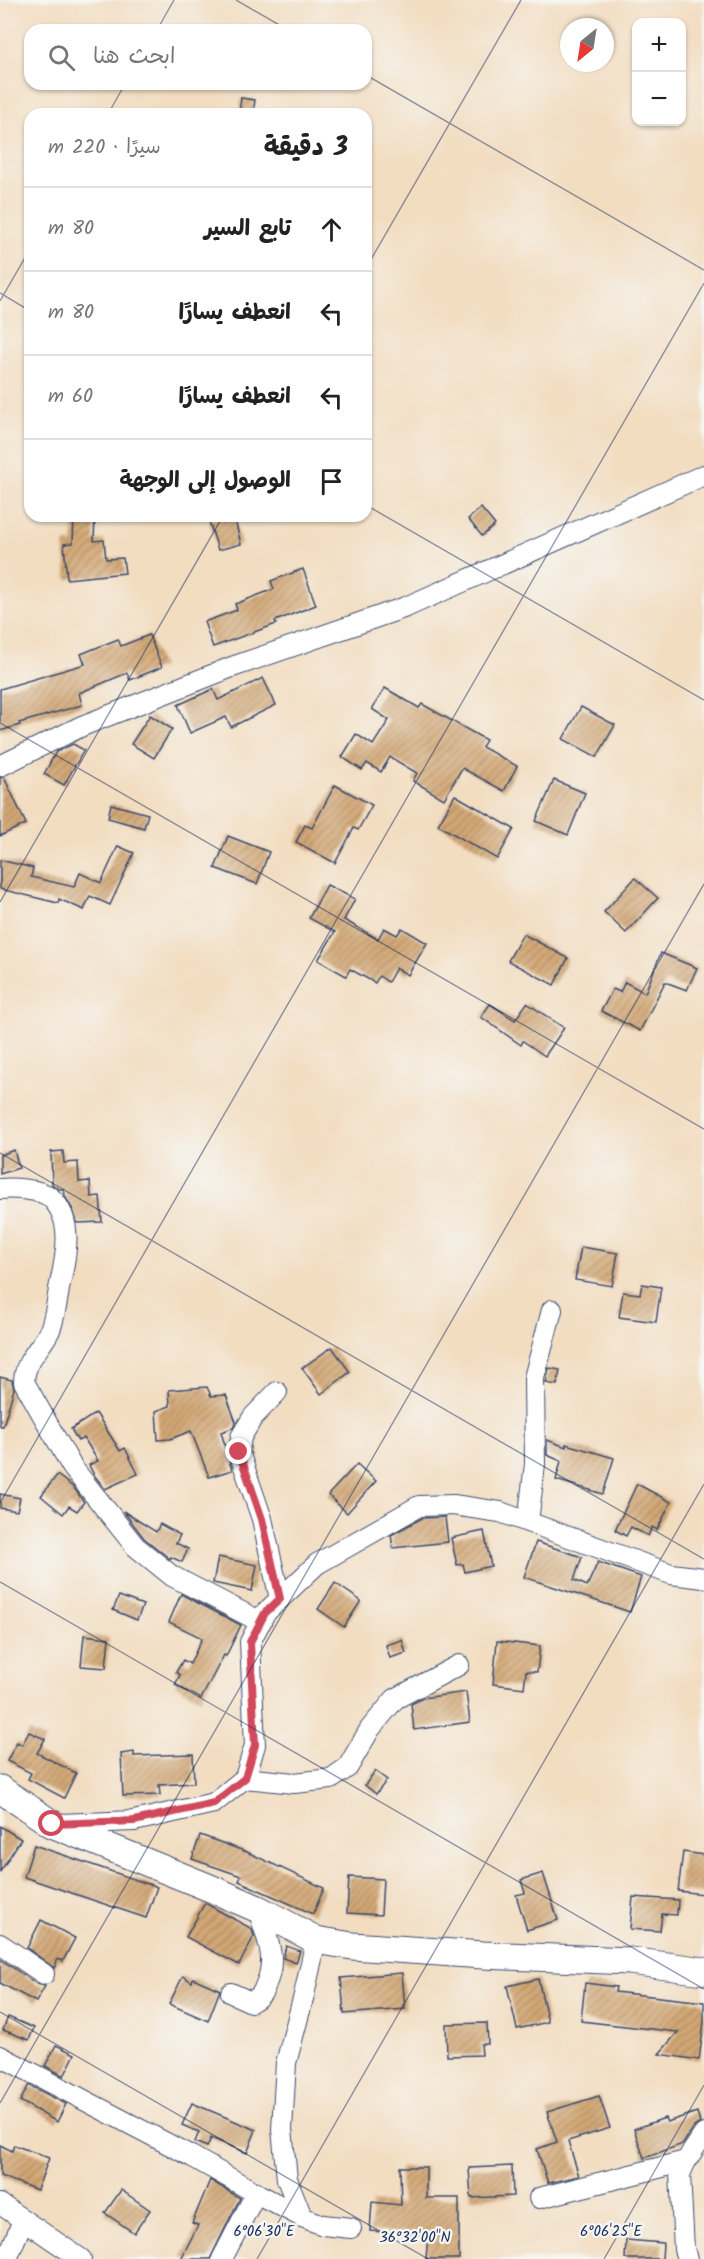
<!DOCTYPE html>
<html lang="ar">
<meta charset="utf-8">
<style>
:root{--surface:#fff;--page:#f2f2f2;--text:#222;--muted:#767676;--line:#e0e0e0}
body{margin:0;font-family:Kalam,"Playpen Sans Arabic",sans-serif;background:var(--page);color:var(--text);direction:rtl}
.controls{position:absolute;right:18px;top:18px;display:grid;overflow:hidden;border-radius:12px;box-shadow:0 2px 4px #0004}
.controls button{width:54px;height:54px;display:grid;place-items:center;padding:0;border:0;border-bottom:2px solid var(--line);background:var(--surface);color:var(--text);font:30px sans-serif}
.compass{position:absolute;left:560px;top:18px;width:54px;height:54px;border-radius:50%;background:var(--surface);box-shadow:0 2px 4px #0004;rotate:210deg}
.stop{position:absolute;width:18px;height:18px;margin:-14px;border:4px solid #d1495b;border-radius:50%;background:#fff}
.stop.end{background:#d1495b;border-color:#fff;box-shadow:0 2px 6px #0008}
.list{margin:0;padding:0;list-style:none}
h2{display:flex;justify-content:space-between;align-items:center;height:78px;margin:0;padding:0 24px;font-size:26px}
h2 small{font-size:20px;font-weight:400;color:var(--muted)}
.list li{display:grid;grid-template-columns:39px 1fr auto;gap:18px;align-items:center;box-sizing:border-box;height:84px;padding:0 24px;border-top:2px solid var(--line)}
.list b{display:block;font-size:22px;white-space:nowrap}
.list em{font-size:20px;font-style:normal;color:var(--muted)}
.icon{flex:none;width:33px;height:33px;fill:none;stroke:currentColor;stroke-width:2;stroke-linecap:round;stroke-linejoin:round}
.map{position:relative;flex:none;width:704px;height:2259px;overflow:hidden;direction:ltr}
.search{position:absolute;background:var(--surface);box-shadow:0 2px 4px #0004;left:24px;top:24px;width:348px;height:66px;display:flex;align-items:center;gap:15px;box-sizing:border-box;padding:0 21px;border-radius:18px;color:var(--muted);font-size:22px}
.panel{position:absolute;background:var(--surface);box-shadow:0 2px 4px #0004;left:24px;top:108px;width:348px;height:414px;border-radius:18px;direction:rtl}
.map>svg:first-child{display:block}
</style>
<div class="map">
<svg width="704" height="2259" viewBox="0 0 704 2259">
<defs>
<pattern id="building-hatch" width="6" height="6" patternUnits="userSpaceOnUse" patternTransform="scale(1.5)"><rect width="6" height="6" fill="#d3a774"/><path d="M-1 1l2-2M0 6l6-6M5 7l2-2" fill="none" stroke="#aa8862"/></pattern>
</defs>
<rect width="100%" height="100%" fill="#f6f6f2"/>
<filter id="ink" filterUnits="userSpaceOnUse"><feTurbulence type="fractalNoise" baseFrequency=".0167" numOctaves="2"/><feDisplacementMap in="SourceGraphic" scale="12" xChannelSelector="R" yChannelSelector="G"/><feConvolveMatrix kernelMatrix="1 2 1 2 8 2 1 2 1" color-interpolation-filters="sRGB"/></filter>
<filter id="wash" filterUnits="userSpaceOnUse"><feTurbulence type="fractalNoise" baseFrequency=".008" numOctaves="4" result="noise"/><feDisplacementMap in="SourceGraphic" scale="24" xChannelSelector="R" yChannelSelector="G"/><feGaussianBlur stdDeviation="1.35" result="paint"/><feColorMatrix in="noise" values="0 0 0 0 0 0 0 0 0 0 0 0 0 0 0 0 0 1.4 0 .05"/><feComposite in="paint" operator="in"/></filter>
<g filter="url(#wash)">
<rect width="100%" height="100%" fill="#f2ddc1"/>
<g id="blocks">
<g fill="url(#building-hatch)">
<polygon points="241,98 255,100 253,114 239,114"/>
<polygon points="481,508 495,525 482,536 468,519"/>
<polygon points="74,516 95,516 94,541 104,540 106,559 123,558 125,573 67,579 64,544 73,543"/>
<polygon points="226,516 234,516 241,544 218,550 209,521"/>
<polygon points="303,569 316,605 275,621 276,624 213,647 204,622 237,610 235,604 274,589 271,581"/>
<polygon points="149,635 162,667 130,680 127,673 79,693 82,705 19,723 20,725 0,731 0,689 85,664 81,654 118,639 121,646"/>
<polygon points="263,678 276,705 231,727 226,717 190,733 178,705 213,689 218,700"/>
<polygon points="385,688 419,708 422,704 486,740 482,747 517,766 504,791 462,768 444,799 413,781 417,773 390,757 381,772 367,763 362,770 342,757 356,734 373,745 389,720 372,709"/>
<polygon points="581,707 615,725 597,757 563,739"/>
<polygon points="150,715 172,729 154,758 131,744"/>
<polygon points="73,744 84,750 64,785 44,774 56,752"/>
<polygon points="4,777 26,824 0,836 0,778"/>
<polygon points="554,780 585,793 568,835 536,821"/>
<polygon points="335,785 372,805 358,830 354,828 335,863 296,842 305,825 312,828"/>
<polygon points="455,795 514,829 497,859 438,825"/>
<polygon points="111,804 148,814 144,828 108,818"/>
<polygon points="228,836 269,852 257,884 215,868"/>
<polygon points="118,846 134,853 110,905 90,896 84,910 59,899 58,903 0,889 0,860 33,868 31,877 74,887 80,873 101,883"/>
<polygon points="635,878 658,898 626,933 604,912"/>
<polygon points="327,885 355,899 344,920 378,939 384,928 397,935 402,928 427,943 408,975 396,968 388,982 379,976 375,983 350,969 346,976 318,960 335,932 309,918"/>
<polygon points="523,934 568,958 554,985 508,961"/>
<polygon points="661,953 697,968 687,990 665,982 640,1031 601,1011 613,989 620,992 625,982 645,993"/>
<polygon points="527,1003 564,1028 545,1056 523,1041 521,1045 481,1017 490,1004 515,1020"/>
<polygon points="14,1150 19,1168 0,1174 0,1155"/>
<polygon points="63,1151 64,1163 78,1162 79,1182 90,1181 91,1197 100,1196 102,1222 77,1223 74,1212 65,1196 64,1189 59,1189 52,1184 51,1152"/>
<polygon points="581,1247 618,1253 612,1286 575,1280"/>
<polygon points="642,1284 661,1287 656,1322 619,1317 623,1292 640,1294"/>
<polygon points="332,1347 350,1372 321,1394 302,1368"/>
<polygon points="549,1368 560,1370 557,1385 546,1383"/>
<polygon points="0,1377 12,1380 14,1389 3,1426 0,1426"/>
<polygon points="207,1387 211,1396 226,1395 236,1422 233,1428 221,1432 232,1470 209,1477 191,1431 170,1439 158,1440 156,1411 170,1406 169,1390"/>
<polygon points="96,1413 120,1451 125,1448 138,1474 105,1489 94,1475 89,1465 98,1461 84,1438 78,1441 71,1429"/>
<polygon points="547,1440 566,1447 566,1444 614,1458 603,1494 556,1480 561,1461 547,1455"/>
<polygon points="357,1464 376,1481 347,1513 328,1495"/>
<polygon points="57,1475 74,1488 84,1502 77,1511 69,1506 63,1514 41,1496"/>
<polygon points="637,1484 671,1502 657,1530 652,1527 648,1536 631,1527 626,1536 615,1530"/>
<polygon points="0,1494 20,1498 17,1511 0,1508"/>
<polygon points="123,1511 156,1532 160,1524 180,1535 176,1543 188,1549 182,1562 171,1557 170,1559 144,1538"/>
<polygon points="445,1517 448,1542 393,1548 391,1535 422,1518"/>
<polygon points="484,1531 491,1566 465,1572 463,1564 457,1565 451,1538"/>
<polygon points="536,1542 582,1557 574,1580 587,1586 598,1562 641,1577 630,1612 524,1577"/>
<polygon points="218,1557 257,1565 252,1591 213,1583"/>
<polygon points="335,1583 361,1601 344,1627 318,1609"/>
<polygon points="181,1594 241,1625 226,1656 224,1655 201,1699 175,1685 180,1675 176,1672 183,1660 190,1664 202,1638 169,1622"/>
<polygon points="119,1596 143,1605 137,1620 113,1610"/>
<polygon points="84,1635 109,1638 106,1668 81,1666"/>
<polygon points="402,1640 406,1653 390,1658 386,1645"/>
<polygon points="497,1641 540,1646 537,1672 526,1671 524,1688 493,1684"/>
<polygon points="466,1692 470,1722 414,1730 411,1704 423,1698"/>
<polygon points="29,1732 45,1739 37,1753 76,1773 64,1798 28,1779 31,1773 7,1761 17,1742 22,1745"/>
<polygon points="134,1752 134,1756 193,1754 194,1783 159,1785 160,1795 123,1796 121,1754"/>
<polygon points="375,1771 387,1780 376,1794 365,1785"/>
<polygon points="0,1826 21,1839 0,1872"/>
<polygon points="200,1835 247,1852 324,1888 313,1914 239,1881 241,1876 192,1859"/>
<polygon points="34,1845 157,1887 146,1918 24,1877"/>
<polygon points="683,1852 704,1855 703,1894 678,1891"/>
<polygon points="543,1873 558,1920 527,1930 516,1895 525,1893 521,1880"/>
<polygon points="349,1877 383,1879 381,1915 347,1913"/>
<polygon points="633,1897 678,1900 677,1915 662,1914 660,1931 630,1929"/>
<polygon points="205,1903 252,1929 254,1936 239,1965 186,1937"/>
<polygon points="41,1920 75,1938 63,1961 58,1959 54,1968 27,1948"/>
<polygon points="286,1946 300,1951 296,1963 283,1958"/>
<polygon points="0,1959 37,1984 45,1986 36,2002 0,1983"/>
<polygon points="402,1973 405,2009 344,2014 341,1978"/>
<polygon points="183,1976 192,1982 193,1978 220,1990 208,2021 169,2004"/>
<polygon points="538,1979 548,2022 517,2029 507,1986"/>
<polygon points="585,1983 616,1987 615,1992 704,2002 704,2022 699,2060 659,2054 678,2032 581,2021"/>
<polygon points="8,2017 34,2028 29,2040 3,2030"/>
<polygon points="487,2023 488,2044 481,2044 482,2055 447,2056 446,2024"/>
<polygon points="56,2045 75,2054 64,2076 45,2066"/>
<polygon points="29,2085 66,2104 57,2122 20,2101"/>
<polygon points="599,2096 610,2128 568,2141 579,2176 548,2183 537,2149 557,2142 547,2112"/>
<polygon points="192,2103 256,2130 247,2153 211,2138 207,2147 195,2142 199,2132 182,2125"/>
<polygon points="697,2112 700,2123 694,2127 683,2144 644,2158 634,2129 665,2118 667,2122"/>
<polygon points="0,2145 12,2151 14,2145 49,2158 37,2190 0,2176"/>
<polygon points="512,2166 513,2196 471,2198 469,2168"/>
<polygon points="400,2167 426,2167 426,2198 459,2198 459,2259 426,2259 428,2235 370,2231 372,2202 401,2205"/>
<polygon points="210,2180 240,2198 210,2259 181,2259 198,2225 192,2223"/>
<polygon points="121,2190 150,2210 134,2233 105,2213"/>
<polygon points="626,2240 663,2243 662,2259 625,2259"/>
</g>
</g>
</g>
<g filter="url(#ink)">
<use href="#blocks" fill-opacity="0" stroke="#3b496d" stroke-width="1.5"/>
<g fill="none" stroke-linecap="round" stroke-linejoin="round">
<defs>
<g id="street">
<polyline points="0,766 82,726 232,667 406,607 704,475"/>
<path d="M0 1189C12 1188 41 1189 50 1197 76 1220 65 1260 59 1289 57 1302 55 1317 50 1330 41 1349 24 1360 24 1382L72 1467 135 1546 172 1576 261 1622"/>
<polyline points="277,1392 253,1417 241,1437 239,1452 262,1519 280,1599"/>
<polyline points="528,1522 535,1464 534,1378 552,1310"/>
<polyline points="245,1778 294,1783 331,1779 348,1767 370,1729 395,1699 459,1665"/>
<polyline points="60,1824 134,1821 214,1803 245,1778 255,1745 250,1642 265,1613 317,1564 419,1506 453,1505 500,1512 671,1574 704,1578"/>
<polyline points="316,1940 304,1995 286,2063 282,2129 287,2179 302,2217 323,2225 351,2228"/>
<polyline points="0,1944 44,1974"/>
<path d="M231 1993 251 2002C260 1997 263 1993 266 1984 278 1956 266 1937 258 1909"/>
<polyline points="0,2056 191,2156 256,2193 222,2259"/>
<polyline points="256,2193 302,2217"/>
<polyline points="539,2198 686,2161"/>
<polyline points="0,2204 81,2259"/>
<polyline points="7,2259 23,2220"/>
<polyline points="687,2259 684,2249 680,2174 686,2161 704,2134"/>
</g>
<polyline id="secondary" points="0,1789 52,1824 210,1888 258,1909 316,1940 352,1946 483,1955 630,1961 704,1971"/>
</defs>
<use href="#street" stroke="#3b496d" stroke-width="22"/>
<use href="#secondary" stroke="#3b496d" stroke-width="29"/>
<use href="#street" stroke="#fff" stroke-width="20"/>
<use href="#secondary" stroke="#fff" stroke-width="27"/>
</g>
</g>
<g fill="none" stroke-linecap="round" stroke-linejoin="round" filter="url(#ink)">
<polyline stroke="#d1495b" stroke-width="8" points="52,1824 134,1821 214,1803 245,1778 255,1745 250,1642 265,1613 280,1599 262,1519 239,1452"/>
</g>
<path fill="none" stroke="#1b2f5e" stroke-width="1.5" stroke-opacity="0.45" d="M236 0 288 30M157 30 174 0M366 75 704 270M108 114 125 84M366 268 521 0M0 293 30 311M0 301 30 249M366 505 704 700M0 723 704 1129M0 902 223 516M0 1153 704 1559M0 1503 704 283M0 1582 704 1989M0 2012 428 2259M0 2103 704 884M257 2259 704 1484M604 2259 704 2085"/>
<g font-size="15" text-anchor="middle" fill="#1b2f5e" stroke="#f6f6f2" stroke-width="4.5" stroke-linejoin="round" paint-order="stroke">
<text x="264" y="2236">6°06'30"E</text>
<text x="611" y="2236">6°06'25"E</text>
<text x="415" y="2242">36°32'00"N</text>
</g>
</svg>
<div class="controls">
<button>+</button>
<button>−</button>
</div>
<svg class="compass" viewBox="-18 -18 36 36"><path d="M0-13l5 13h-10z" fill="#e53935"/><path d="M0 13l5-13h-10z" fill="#767676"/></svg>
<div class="stop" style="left:52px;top:1824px"></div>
<div class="stop end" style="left:239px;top:1452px"></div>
<div class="search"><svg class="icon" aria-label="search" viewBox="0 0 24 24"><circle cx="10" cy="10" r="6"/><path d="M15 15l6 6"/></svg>ابحث هنا</div>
<section class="panel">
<h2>3 دقيقة<small>سيرًا · 220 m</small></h2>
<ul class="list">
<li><svg class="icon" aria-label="ahead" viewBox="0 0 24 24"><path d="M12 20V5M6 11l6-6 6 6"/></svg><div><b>تابع السير</b></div><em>80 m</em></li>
<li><svg class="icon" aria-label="left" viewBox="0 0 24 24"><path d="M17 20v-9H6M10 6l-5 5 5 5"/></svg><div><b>انعطف يسارًا</b></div><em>80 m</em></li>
<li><svg class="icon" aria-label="left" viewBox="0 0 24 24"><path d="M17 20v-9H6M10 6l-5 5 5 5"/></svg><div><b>انعطف يسارًا</b></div><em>60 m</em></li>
<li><svg class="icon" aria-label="arrive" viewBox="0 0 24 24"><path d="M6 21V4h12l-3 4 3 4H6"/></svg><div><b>الوصول إلى الوجهة</b></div></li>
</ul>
</section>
</div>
